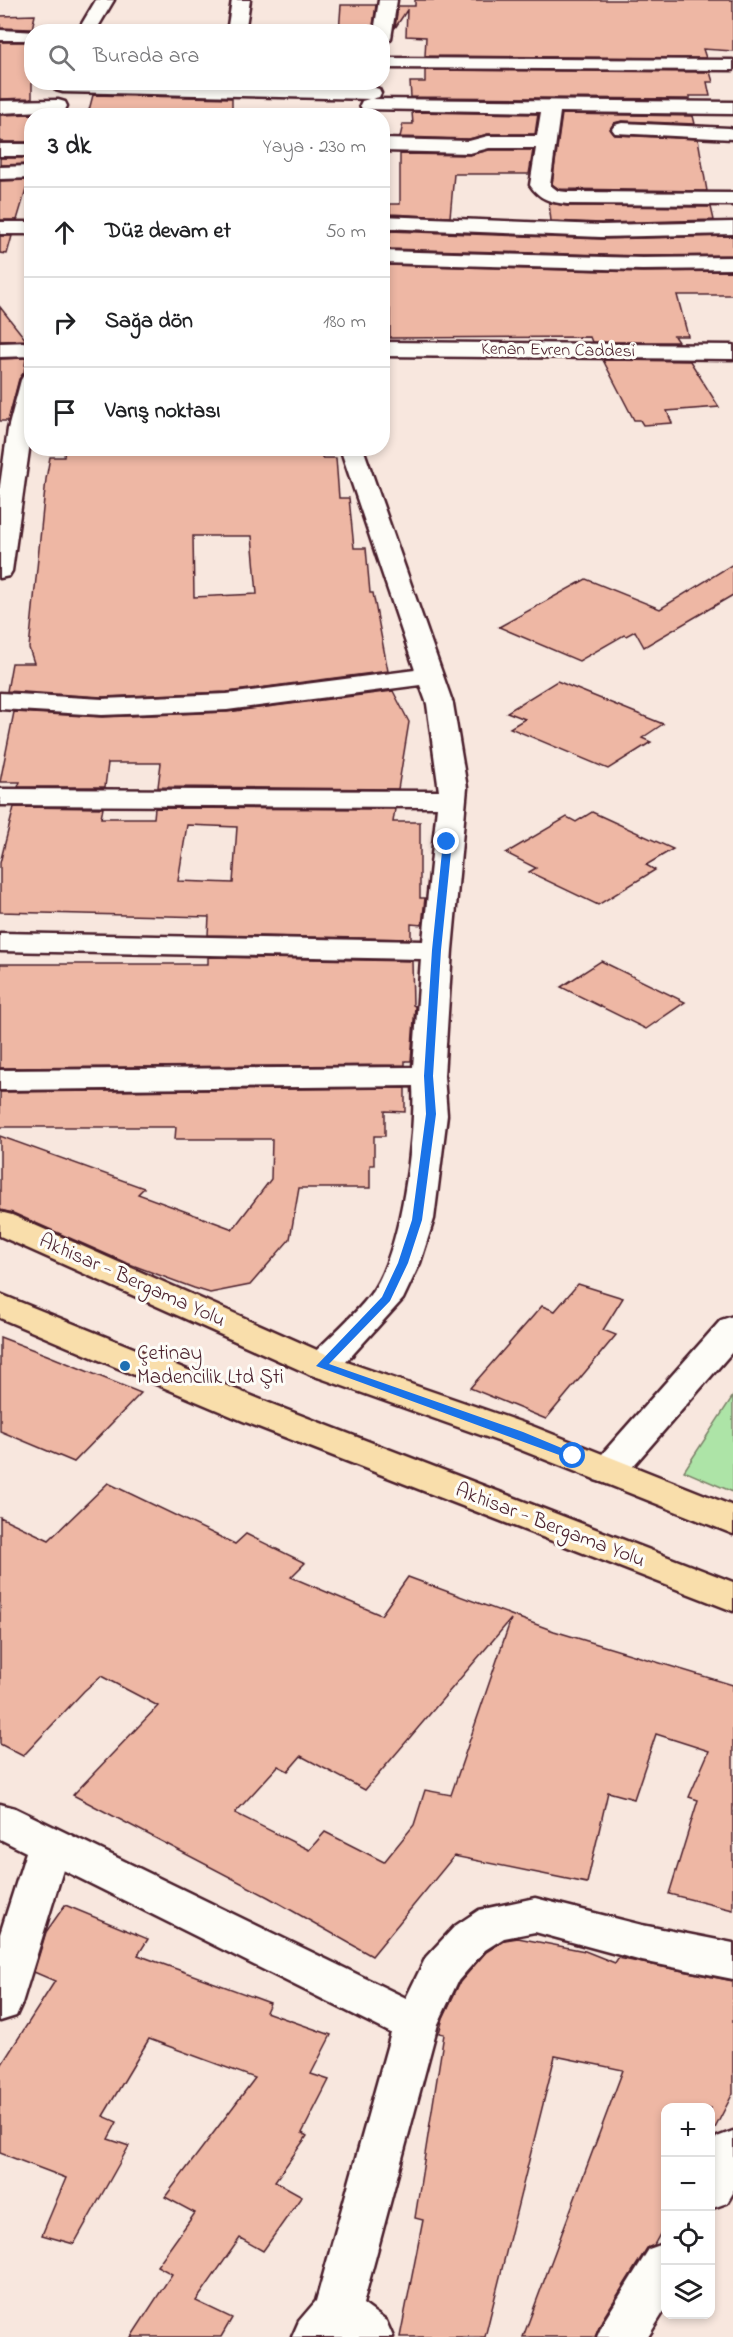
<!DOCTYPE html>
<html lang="tr">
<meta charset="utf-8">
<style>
:root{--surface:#fff;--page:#f6f6f6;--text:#202124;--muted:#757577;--line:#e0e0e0}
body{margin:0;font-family:"Indie Flower",sans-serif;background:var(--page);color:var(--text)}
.controls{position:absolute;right:18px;bottom:18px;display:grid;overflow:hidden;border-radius:12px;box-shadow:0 3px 9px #0003}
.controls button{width:54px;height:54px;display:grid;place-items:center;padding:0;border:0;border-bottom:2px solid var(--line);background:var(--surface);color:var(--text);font:30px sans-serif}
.stop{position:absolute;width:18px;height:18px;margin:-14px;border:4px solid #1a73e8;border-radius:50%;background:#fff}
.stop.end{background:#1a73e8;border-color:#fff;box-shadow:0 2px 6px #0008}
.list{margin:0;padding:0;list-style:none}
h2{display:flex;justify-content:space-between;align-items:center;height:78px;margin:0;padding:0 24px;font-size:26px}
h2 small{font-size:20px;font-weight:400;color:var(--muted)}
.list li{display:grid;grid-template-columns:39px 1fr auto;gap:18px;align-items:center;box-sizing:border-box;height:90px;padding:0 24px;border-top:2px solid var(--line)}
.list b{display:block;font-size:22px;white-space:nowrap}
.list em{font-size:20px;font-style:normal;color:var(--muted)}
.icon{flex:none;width:33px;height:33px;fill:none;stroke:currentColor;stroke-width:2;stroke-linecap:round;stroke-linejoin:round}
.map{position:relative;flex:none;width:733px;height:2337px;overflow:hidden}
.search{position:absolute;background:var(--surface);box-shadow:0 3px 9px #0003;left:24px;top:24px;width:366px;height:66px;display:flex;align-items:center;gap:15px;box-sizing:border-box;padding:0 21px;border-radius:24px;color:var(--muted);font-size:22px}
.panel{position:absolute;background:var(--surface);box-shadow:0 3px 9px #0003;left:24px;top:108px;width:366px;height:348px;border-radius:24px}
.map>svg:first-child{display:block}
</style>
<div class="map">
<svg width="733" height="2337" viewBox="0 0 733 2337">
<rect width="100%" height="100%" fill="#f8e7de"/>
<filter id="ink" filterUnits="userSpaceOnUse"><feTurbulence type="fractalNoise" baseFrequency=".0167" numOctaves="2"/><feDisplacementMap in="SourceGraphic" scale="12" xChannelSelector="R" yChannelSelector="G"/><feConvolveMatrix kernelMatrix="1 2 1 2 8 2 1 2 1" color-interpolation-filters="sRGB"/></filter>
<g filter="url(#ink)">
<polygon fill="#ade4a7" stroke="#7c8269" stroke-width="1.5" points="733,1396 733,1492 684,1471"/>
<g fill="#eeb7a4" stroke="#4a1f2b" stroke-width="1.5" fill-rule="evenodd">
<polygon points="415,0 733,0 733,51 703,49 706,58 425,56 426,37 406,36 407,10 395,28 398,6 415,6"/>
<polygon points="341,5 376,5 372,32 339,32"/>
<polygon points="35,15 32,29 0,28 0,16"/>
<polygon points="135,28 213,28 213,32 134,32"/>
<polygon points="0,42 32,42 32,98 0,99"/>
<polygon points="425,70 710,72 713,82 707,82 710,96 690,96 690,99 411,97 410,82 425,82"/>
<polygon points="93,95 232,98 232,116 88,114"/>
<polygon points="412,112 538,114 535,134 488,134 469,139 400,137 403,124 413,124"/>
<polygon points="32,114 32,142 0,142 0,115"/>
<polygon points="562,114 693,116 695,124 622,121 614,123 610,129 615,135 698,139 707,191 559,189 552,184"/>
<polygon points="489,150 533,150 529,174 454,174 450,217 390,214 390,204 400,204 400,154 470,155"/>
<polygon points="0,158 32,158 32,164 0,165"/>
<polygon points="29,180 17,220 0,220 0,181"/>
<polygon points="549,203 567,206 711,207 714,220 601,223 551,221"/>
<polygon points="390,231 601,239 733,236 733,255 642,256 388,249"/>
<polygon points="0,236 12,236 7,254 0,253"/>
<polygon points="386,265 642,272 733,271 733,295 677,295 688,336 674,336 678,342 592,342 590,337 390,338 390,309 386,309"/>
<polygon points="0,307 26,340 0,341"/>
<polygon points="26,358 24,373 19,379 8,421 0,421 0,359"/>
<polygon points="603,360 690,361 719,407 667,411 672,423 643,425 640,420 634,420"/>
<path d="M65 448H323L322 458H336L339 498H349L354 548H366L370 593H373L388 671 227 692 102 697 7 691 12 663H34L29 648 46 479 50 457H64ZM193 536H252L257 594 194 597Z"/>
<polygon points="733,564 733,595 644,647 635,631 626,636 624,635 579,661 499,627 586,579 660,609"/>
<polygon points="557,681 663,724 642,738 651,742 608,769 510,728 525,719 507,712"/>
<polygon points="393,691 409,722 398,789 158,787 161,763 108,763 105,787 18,787 20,782 0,782 14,712 102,717 227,712"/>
<path d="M14 807 103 808 101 818H154L155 808 395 809 393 822H420V898H425L422 925 411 924V939L208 935 209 917 0 912V863ZM187 825 237 827 233 883 178 881Z"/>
<polygon points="592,812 673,849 646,865 655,870 598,905 529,872 536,868 506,853 567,817 576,822"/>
<polygon points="208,957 412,961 413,1005 415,1006 411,1061 405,1061 405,1065 0,1068 0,964 208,964"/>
<polygon points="601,961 685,1002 646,1029 561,987"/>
<polygon points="405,1088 405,1112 385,1111 385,1136 374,1136 374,1165 370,1165 370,1188 299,1188 290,1239 250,1285 210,1293 194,1288 124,1262 13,1213 0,1210 0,1136 144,1188 138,1194 233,1229 271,1179 272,1139 175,1139 176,1127 0,1127 0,1092"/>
<polygon points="578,1284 623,1298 603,1330 616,1335 546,1419 470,1388 542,1306 555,1311"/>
<polygon points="0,1337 47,1355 141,1393 74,1462 0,1431"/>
<path d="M108 1483 235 1544 246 1534 305 1563 291 1577 381 1615 408 1577 554 1631 733 1685V1910L669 1894 698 1800 689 1797 709 1751 656 1734 634 1799 608 1792 587 1883 454 1856 372 1956 268 1897 73 1795 158 1706 101 1676 84 1691 23 1756 0 1744V1517L49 1540ZM511 1619 451 1795 425 1790 414 1825 384 1862 325 1832 309 1850 235 1813 278 1766 288 1771 301 1756 365 1790Z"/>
<polygon points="65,1905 148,1939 138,1955 270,2003 266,2012 331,2035 311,2074 329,2080 302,2133 307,2136 275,2181 302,2196 263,2251 240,2238 196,2301 232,2318 221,2337 131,2337 172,2274 157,2266 195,2213 165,2197 255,2078 149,2039 103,2116 117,2122 108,2139 129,2146 74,2244 42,2235 66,2178 0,2153 0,2067 55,1981 34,1972 46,1932"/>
<polygon points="518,1938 585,1951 615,1963 618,1958 733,1981 733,2093 711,2136 711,2108 666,2108 666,2223 654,2245 647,2248 602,2320 595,2337 523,2337 623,2070 555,2056 485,2337 400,2337 423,2220 415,2218 444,2034 439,2033 443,2018 460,1982 486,1952 505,1940"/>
</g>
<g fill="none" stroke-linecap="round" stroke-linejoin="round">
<defs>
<g id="minor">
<polygon points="96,0 114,0 95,32 77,32"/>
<polygon points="232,0 250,0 245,32 227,32"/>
<polygon points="379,0 397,0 391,38 388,42 382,43 382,32 374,32"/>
<polygon points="0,30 38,32 32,32 32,40 0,40"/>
<polygon points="382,58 733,60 733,70 382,68"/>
<polygon points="56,82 372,87 379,89 381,93 379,97 372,99 63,92 56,90 54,86"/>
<path d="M369 99 733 102V114L560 112 550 185 558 191 567 192 733 193V205L567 204C550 202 539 199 530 185L536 148H489L470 153 382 151V139L469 141 488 136H537L541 112 362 109 360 105 362 101Z"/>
<polygon points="58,100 65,102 67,106 65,110 0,113 0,101"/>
<polygon points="622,123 729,128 733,129 733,139 615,133 612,129 615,125"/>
<rect x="0" y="144" width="32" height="12"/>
<polygon points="32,166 32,178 0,179 0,167"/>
<polygon points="382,216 601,225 733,222 733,234 601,237 382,228"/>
<rect x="0" y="222" width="32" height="12"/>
<polygon points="382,251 642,258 733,257 733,269 642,270 382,263"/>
<polygon points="32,342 32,356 0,357 0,343"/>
<polygon points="382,342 733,345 733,359 382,356"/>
<polygon points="32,373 32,429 12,571 9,576 0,578 0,486 8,429 21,380 24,375"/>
<path d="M340 448H363L453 704 467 788 452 950 444 1076 447 1115 434 1219 420 1263 403 1299 335 1374 322 1378 309 1374 304 1366 309 1358C329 1337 353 1317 370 1295 401 1255 416 1136 413 1086L0 1090V1070L413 1067 421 959 0 951V933L423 941 437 807 0 805V789L439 791 427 704 420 685 227 710 102 715 0 709V693L102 699 227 694 415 670Z"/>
<polygon points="733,1316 733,1351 621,1480 608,1484 595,1480 589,1471 595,1462 721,1320"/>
<polygon points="0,1804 15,1808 406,1998 426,1957 455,1926 479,1910 535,1898 642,1925 733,1943 733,1979 642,1961 535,1932 504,1938 485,1950 458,1981 438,2024 363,2304 386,2321 393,2337 292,2337 299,2321 316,2301 391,2033 63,1870 22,2003 16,2016 0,2021 0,1934 26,1852 0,1839"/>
<polygon points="733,2131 733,2193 727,2203 710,2209 710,2147 717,2137"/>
<polygon points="666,2243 666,2308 648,2337 597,2337 604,2321 649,2249"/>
</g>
<g id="major">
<polygon points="0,1212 12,1215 335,1358 532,1426 733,1506 733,1534 506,1444 309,1374 0,1236"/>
<polygon points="0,1294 269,1403 733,1582 733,1611 243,1421 0,1318"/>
</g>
</defs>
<use href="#minor" stroke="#4a1f2b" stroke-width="5"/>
<use href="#major" stroke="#4a1f2b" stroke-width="5"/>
<use href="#minor" fill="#fdfcf7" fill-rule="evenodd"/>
<use href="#major" fill="#f9deab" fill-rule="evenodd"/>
</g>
</g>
<polygon fill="#1a73e8" points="447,839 452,842 441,950 433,1076 436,1114 422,1220 408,1263 390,1301 329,1364 523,1432 576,1454 576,1459 573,1460 316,1366 382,1297 398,1263 412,1220 426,1114 424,1076 432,950 443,842"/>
<circle fill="#1f6fb2" stroke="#fdfcf7" stroke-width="2" cx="125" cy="1366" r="6"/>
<g text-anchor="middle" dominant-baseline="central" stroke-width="6" stroke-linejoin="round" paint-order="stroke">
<g font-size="18" fill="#4a1f2b" stroke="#fdfcf7">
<text transform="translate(558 351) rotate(1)">Kenan Evren Caddesi</text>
</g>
<g font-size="21" fill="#4a1f2b" stroke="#fdfcf7">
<text transform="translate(132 1281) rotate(24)">Akhisar - Bergama Yolu</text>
<text transform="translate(550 1526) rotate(21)">Akhisar - Bergama Yolu</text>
</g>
<g font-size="21" fill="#4a1f2b" stroke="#fdfcf7" text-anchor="start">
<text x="137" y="1354">Çetinay<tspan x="137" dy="24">Madencilik Ltd Şti</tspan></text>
</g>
</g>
</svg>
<div class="controls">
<button>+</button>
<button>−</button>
<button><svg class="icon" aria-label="locate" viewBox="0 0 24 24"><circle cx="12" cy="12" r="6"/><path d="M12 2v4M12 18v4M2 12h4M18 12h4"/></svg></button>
<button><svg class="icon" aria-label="layers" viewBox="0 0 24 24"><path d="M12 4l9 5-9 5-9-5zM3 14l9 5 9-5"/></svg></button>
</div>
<div class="stop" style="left:573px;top:1456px"></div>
<div class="stop end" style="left:447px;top:842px"></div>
<div class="search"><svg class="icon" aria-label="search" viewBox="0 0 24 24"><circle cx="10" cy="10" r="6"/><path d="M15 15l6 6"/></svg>Burada ara</div>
<section class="panel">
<h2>3 dk<small>Yaya · 230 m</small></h2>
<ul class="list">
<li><svg class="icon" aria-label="ahead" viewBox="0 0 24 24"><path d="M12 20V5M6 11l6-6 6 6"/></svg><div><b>Düz devam et</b></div><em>50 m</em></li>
<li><svg class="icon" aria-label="right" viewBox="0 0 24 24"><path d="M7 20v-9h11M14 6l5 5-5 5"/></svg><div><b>Sağa dön</b></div><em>180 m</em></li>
<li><svg class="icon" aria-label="arrive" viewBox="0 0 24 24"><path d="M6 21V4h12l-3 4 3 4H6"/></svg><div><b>Varış noktası</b></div></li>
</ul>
</section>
</div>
